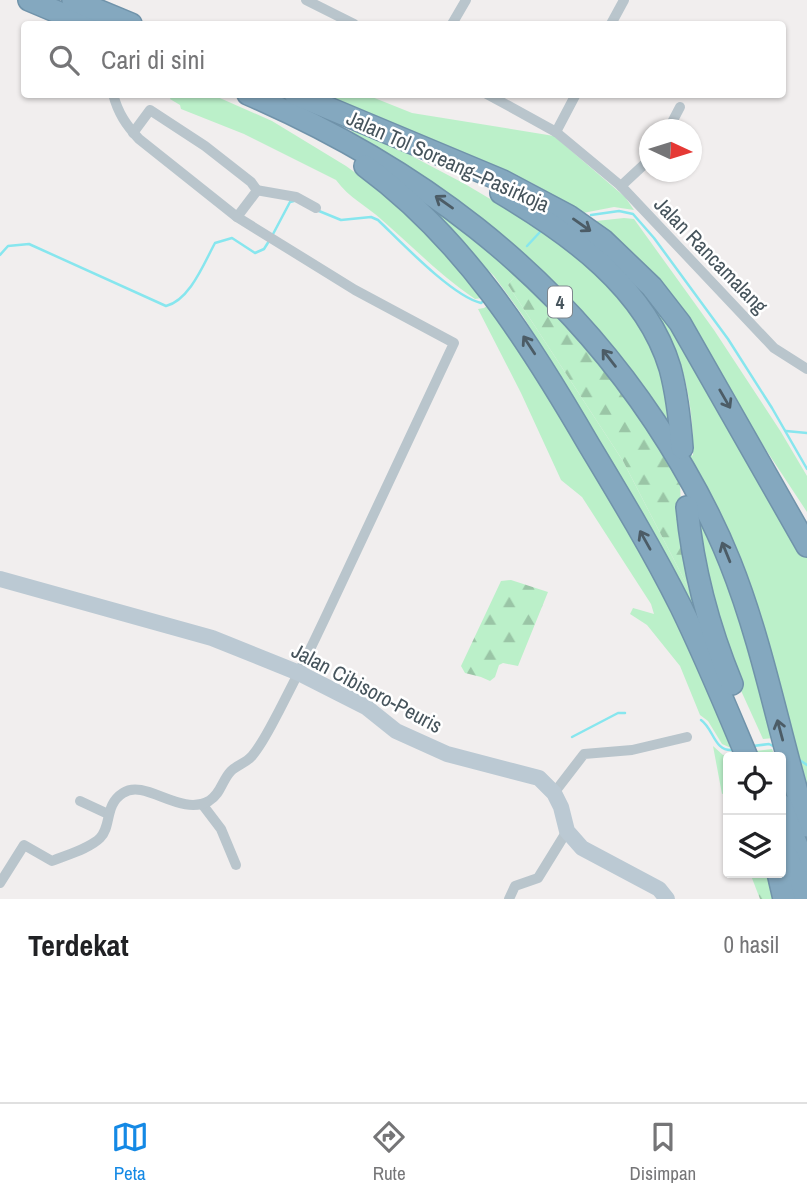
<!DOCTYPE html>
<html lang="id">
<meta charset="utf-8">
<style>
:root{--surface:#fff;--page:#f2f2f2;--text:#202124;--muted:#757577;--line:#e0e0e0;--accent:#1489e5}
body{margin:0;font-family:"Archivo Narrow",sans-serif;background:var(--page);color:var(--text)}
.controls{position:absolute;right:21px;bottom:21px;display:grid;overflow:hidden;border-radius:7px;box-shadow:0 2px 5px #0004}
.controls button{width:63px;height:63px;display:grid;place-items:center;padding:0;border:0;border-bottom:2px solid var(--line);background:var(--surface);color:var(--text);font:35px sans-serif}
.compass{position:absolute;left:639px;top:119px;width:63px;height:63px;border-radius:50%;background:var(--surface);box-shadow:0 2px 5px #0004;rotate:94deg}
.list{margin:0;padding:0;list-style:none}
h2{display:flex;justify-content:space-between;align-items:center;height:91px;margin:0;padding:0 28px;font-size:30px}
h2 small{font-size:23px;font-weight:400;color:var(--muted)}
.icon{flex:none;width:38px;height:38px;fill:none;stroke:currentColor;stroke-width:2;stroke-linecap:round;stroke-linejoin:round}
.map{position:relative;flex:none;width:807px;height:899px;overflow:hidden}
.search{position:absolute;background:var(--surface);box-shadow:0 2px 5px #0004;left:21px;right:21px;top:21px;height:77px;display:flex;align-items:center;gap:18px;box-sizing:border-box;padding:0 24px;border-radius:7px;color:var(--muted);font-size:26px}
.sheet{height:203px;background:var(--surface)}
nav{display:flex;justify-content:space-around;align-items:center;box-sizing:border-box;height:98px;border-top:2px solid var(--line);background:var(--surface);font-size:19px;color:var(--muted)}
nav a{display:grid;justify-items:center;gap:4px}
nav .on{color:var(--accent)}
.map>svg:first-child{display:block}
</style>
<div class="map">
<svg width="807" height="899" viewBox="0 0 807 899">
<defs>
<pattern id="forest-firs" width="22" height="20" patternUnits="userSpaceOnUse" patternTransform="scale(1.75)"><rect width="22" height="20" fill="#bbf0c9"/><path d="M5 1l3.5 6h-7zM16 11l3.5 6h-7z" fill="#9ac5a6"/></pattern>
</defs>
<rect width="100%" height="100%" fill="#f1eeee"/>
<g fill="#bbf0c9">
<path d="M172 95H213L272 121 346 166 400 205 450 252 482 298 475 299C441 276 413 247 382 220 367 206 349 198 336 180L244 134 181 109 180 105 170 99Z"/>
<polygon points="322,95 367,95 412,113 554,136 625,197 634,210 614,207 583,213 532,183"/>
<path d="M353 130 406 153 465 184 529 222 579 255 647 324 679 440 693 456C694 411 685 355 658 319 647 304 634 290 622 276L626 269 664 316 802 557 807 555V803L775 682 638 386 422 179 351 132Z"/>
<polygon points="397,179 519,271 508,285 623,461 688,587 706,638 590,426 523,316 494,276"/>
<polygon points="624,218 634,219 714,330 781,432 807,476 807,512 739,409 697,332 645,265 596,221"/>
<polygon points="491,303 527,355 636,542 697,662 731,748 722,744 708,721 700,715 680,666 647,625 630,614 633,608 654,614 651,604 582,497 561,480 521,393 478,309 484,308"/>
<polygon points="703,519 745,632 774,738 763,739 723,651 697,533 700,520"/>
<polygon points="713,746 723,755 772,749 775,757 728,757 728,792 722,794"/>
</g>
<g fill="url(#forest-firs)">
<polygon points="519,271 581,336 680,475 681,521 688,587 623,461 508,285"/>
<polygon points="511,580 548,592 518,666 503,663 499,665 495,677 490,681 481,677 465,673 461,666 501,581"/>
<polygon points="750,873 769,873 775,899 760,899"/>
</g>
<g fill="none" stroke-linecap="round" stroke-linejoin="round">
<g stroke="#87e6ee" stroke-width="2.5">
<path d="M319 211 341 220 371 217 378 220C401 242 452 296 481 303L486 299"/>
<polyline points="591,215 619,211 633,214 654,238 728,339 772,408 807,469"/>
<polyline points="272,236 290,202 294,201"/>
<polyline points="527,246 540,232"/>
<path d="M0 255 8 246 29 244 166 306C190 300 204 263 215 243L232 238 255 253 264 249 269 241"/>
<polyline points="786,431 807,433"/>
<path d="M701 720C714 729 714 752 733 750"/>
<polyline points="572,737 618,713 625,713"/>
<polyline points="753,746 769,744 777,748"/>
<polyline points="798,759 807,765"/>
</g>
<defs>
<g id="highway">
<polyline points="29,0 86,24"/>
<polyline points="73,0 131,24"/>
<path d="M248 94C416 167 553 269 655 422 684 466 710 512 730 562 764 647 780 739 807 826"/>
<polyline points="295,94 503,181 569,216 603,240 652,287 680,323 807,546"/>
<path d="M365 166C464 239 528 340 589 445 621 498 653 551 681 607 705 656 726 707 747 757"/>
<path d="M501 193C570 234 646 288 670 368 677 394 680 421 682 448"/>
<path d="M687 507C693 570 708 626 732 684"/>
<polyline points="781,805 807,871"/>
<polyline points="787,856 805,899"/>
<polyline points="778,873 784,899"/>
</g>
</defs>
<use href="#highway" stroke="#7093aa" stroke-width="24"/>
<g stroke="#b9c5cc" stroke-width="10">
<polyline points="306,0 354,24"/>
<polyline points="452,24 466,0"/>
<polyline points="611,24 624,0"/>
<polyline points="487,94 556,132 621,186 774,348 807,369"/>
<polyline points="668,130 680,107"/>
<polyline points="556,132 576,94"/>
<polyline points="133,133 150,110 205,146 251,182 256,189 256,192 237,217"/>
<polyline points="621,186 650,159"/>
<polyline points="256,190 296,197 316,208"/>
<polyline points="554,793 584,754 632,750 687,737"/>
<polyline points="80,801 108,814"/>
<polyline points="202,804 221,829 236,865"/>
<path d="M0 883 24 845 52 861C66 855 89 849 100 838 112 826 104 805 123 793 145 778 180 817 209 801 221 794 222 780 231 771 237 765 246 763 252 756 263 743 271 726 279 711 295 680 311 648 326 616 369 525 412 434 454 343L355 290 237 217 139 139C126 125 118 113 113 94"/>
<polyline points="509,899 515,886 538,878 567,831"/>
</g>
<polyline stroke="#bbc9d3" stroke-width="16" points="0,579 212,638 299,673 366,707 396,731 447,754 539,778 554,793 561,807 567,831 582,848 659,889 667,899"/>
<use href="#highway" stroke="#84a8bf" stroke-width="21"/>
</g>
<defs><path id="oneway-shaft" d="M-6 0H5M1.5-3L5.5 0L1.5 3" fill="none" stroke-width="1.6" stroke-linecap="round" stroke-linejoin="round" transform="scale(1.75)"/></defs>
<g stroke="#4c5c66">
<use href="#oneway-shaft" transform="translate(444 202) rotate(-145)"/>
<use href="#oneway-shaft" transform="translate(582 225) rotate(35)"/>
<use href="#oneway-shaft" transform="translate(529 345) rotate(-123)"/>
<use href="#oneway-shaft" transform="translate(609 358) rotate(-128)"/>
<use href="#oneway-shaft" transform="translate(725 399) rotate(60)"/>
<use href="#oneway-shaft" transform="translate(645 540) rotate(-119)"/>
<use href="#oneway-shaft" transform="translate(726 552) rotate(-112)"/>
<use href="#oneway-shaft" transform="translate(780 730) rotate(-105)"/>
</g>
<g text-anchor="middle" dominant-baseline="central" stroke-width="5" stroke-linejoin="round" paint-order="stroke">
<rect fill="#fff" stroke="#7e878d" stroke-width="2" x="548" y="286.5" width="24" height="31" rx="5"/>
<g font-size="19" font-weight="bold" fill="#46545c">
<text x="560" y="302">4</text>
</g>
<g font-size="21" fill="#46545c" stroke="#fff">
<text transform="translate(448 161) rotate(24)">Jalan Tol Soreang–Pasirkoja</text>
<text transform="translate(711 255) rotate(46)">Jalan Rancamalang</text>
<text transform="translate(367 688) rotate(28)">Jalan Cibisoro-Peuris</text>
</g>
</g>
</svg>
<div class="controls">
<button><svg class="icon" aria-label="locate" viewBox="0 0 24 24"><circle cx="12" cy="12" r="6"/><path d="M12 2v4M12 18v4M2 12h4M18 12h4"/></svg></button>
<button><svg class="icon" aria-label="layers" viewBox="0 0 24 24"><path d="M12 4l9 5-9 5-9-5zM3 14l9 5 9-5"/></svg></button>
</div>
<svg class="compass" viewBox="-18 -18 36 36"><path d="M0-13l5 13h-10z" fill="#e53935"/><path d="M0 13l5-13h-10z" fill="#757577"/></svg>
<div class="search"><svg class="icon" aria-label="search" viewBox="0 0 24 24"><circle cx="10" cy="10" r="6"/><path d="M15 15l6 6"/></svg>Cari di sini</div>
</div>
<section class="sheet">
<h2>Terdekat<small>0 hasil</small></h2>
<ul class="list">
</ul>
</section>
<nav>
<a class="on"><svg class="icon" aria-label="map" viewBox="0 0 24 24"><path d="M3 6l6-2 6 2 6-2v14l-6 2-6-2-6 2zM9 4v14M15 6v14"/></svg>Peta</a>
<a><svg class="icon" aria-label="directions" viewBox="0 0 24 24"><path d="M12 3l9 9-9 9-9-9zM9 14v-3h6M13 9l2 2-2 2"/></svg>Rute</a>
<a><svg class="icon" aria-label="saved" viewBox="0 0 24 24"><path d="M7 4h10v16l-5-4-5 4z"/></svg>Disimpan</a>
</nav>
